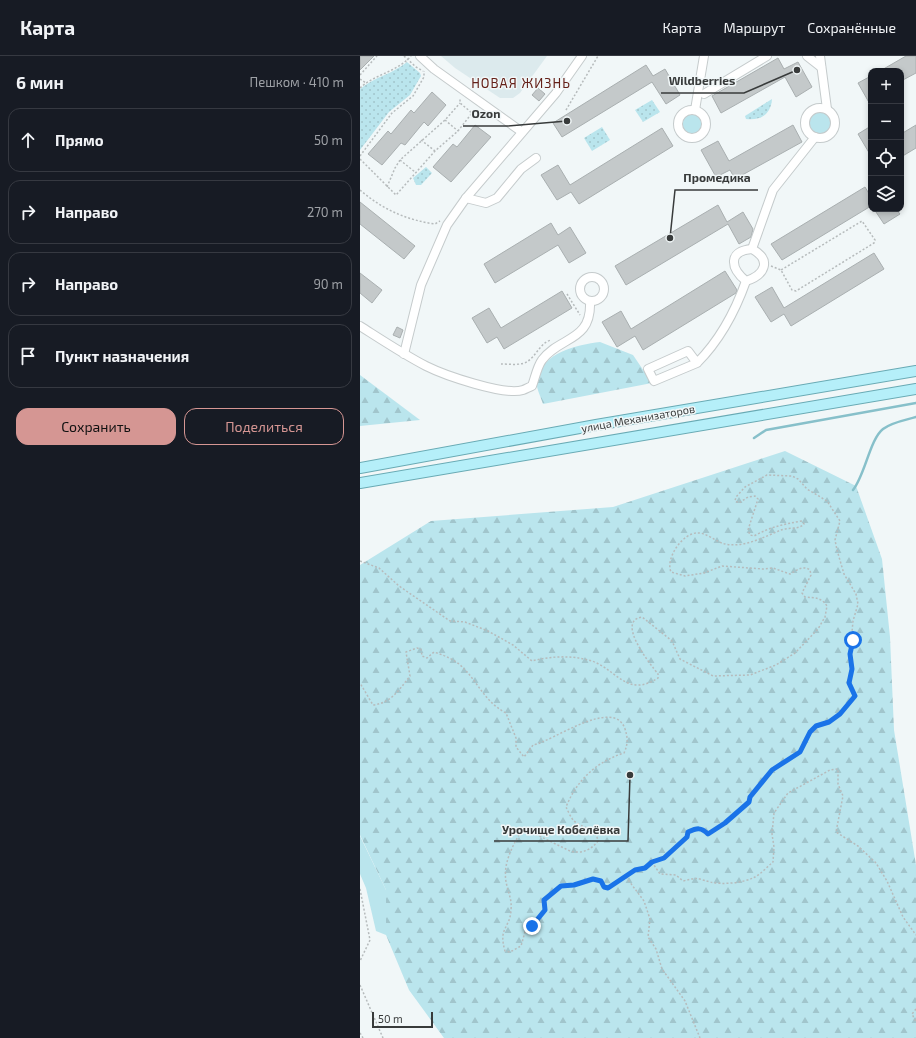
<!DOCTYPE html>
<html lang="ru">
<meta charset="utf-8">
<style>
:root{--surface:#171b24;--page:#20242c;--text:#f1f3f6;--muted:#9ea1a6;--line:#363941;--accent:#d59693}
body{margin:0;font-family:"Exo 2",sans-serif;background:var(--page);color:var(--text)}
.controls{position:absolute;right:12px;top:12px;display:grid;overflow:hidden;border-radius:8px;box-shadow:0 2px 6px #0003}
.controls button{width:36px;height:36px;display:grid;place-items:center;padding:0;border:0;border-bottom:1px solid var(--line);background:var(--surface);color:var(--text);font:20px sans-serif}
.scale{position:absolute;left:12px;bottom:10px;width:61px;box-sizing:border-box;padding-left:4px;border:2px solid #383b3b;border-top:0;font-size:11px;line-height:14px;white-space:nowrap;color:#383b3b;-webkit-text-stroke:3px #f1f7f8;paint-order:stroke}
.stop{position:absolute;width:12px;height:12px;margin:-9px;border:3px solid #1a73e8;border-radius:50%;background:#fff}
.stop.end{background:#1a73e8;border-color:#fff;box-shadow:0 1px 4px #0008}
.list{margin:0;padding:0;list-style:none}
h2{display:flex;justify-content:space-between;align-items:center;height:52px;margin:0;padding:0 16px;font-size:17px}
h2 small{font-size:13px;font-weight:400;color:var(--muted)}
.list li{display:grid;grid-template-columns:26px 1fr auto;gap:12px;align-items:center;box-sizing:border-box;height:64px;margin:0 8px 8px;padding:0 8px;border:1px solid var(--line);border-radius:12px}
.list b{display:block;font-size:15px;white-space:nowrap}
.list em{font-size:13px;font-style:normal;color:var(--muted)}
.actions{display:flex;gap:8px;padding:12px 16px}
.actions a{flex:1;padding:9px 0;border:1px solid var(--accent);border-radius:12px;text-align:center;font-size:14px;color:var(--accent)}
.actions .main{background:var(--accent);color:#111}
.icon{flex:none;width:22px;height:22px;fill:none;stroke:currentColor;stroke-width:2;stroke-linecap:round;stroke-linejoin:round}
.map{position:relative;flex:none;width:556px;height:982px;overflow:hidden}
header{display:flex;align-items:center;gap:24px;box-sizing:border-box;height:56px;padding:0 20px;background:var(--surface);border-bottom:1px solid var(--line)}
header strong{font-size:19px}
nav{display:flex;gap:22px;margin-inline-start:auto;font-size:14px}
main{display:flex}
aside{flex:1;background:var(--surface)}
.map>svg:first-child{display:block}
</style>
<header>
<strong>Карта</strong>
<nav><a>Карта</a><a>Маршрут</a><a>Сохранённые</a></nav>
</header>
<main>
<aside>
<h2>6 мин<small>Пешком · 410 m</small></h2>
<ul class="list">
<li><svg class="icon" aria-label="ahead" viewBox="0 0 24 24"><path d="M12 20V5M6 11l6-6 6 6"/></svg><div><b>Прямо</b></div><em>50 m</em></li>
<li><svg class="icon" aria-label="right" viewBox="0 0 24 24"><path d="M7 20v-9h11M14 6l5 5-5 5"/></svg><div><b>Направо</b></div><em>270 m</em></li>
<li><svg class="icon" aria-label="right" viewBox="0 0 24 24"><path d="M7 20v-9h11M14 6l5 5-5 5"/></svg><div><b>Направо</b></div><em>90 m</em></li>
<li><svg class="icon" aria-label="arrive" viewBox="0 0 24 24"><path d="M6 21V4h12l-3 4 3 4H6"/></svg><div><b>Пункт назначения</b></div></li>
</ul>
<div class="actions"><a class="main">Сохранить</a><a>Поделиться</a></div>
</aside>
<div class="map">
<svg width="556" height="982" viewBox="0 0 556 982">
<defs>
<pattern id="forest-firs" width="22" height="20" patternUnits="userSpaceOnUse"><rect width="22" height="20" fill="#bae5ed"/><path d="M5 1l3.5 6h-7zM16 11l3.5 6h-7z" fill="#a1c5cc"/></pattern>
<pattern id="park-dots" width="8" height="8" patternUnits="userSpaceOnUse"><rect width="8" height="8" fill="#bae5ed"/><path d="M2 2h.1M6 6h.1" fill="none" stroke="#a1c5cc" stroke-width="1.8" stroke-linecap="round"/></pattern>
</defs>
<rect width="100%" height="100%" fill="#f1f7f8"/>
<polygon fill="#dceaed" points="81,0 187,0 160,37 153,42 140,42 95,12"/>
<g fill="#bae5ed">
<circle cx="332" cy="67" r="11"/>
<circle cx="460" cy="67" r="11"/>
<polygon points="0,780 26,834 26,879 16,875 6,832 0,818"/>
</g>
<g fill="url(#forest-firs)">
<path d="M240 286 273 299 292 327 183 348C181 341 175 330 177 324 182 296 217 289 240 286Z"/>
<polygon points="0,319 60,364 0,370"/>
<polygon points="425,395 496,430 522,503 530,581 534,674 556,809 556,982 84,982 49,934 26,879 26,834 0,779 0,509 71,465 253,451"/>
</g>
<g fill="url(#park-dots)">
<path d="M47 6 60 17 61 20 50 39 29 56 0 94V33C14 21 33 18 47 6Z"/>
<path d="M412 43C411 58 401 65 386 63L385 60Z"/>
<polygon points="292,44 300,56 283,66 275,54"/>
<polygon points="242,71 250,84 232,95 224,82"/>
<polygon points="66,111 72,117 61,129 56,129 53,122"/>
</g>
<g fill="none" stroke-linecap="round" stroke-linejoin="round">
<g stroke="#87c0ca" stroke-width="2.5">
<polyline points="394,382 406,374 556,347"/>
<path d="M493 434C505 419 510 383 523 373 532 366 546 364 556 361"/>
</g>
</g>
<g fill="#c4c9ca" stroke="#a9afb0">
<polygon points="0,0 14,0 0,14"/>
<polygon points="546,0 556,0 556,17 541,25 541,15 520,15"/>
<polygon points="418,2 424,13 438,6 452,31 436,41 425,21 361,57 352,40"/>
<polygon points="286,9 293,20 305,13 320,39 306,48 292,26 202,81 193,67"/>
<polygon points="511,20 511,50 498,27"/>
<polygon points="178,32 185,38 179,45 172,39"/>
<polygon points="72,36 86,49 68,70 64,66 45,89 41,87 22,109 8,98 28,75 31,78 51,54 54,57"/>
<polygon points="115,69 131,81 91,126 73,111 93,88 97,91"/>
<polygon points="433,69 442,86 375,123 370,114 356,121 341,94 358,85 369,105"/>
<polygon points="556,69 556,92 541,101 541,78"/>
<polygon points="511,70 511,100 498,78"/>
<polygon points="302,72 313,90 219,148 211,136 197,144 181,119 198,109 210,129"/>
<polygon points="505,131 511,141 511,150 422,204 411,188"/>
<polygon points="0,146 55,190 44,203 0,168"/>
<polygon points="358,149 367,166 383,156 393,173 391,181 379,188 368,168 266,229 255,210"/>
<polygon points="514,153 536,153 540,158 524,168"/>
<polygon points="191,167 198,179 210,171 226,197 209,207 198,189 135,227 124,208"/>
<polygon points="514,197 524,213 431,270 424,258 411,266 395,241 412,231 424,252"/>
<polygon points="365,215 377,234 376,237 283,294 275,280 257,291 242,266 261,255 271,273"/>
<polygon points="0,217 22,234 12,247 0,237"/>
<polygon points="202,235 212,252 144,293 137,281 127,287 112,262 129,252 141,272"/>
<polygon points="37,271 43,274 40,282 33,279"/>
</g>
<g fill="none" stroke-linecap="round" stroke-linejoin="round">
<defs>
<g id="minor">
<polyline points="60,0 74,13 162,76"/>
<polyline points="447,0 461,11"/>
<polyline points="460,0 467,53"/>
<polyline points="344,38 407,0"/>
<circle cx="460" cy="67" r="15"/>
<polyline points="335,54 344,0"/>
<circle cx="332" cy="68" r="14"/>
<polyline points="106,142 126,147 137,142 161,113 176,102"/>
<polyline points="392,193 413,134 455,81"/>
<path d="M392 193C412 204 405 219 386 225 370 212 368 195 392 193Z"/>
<circle cx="232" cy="233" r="12"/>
<path d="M0 270C22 284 43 298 66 310 84 319 144 340 163 334 166 333 169 331 172 330 175 322 177 311 182 304 200 280 232 286 230 245"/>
<polyline points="44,298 61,229 87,169 106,142 196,37 222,0"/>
<path d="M337 307 294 325 288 313 328 295 337 307C360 284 375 256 386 225"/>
</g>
<g id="major">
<polyline points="0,412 236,369 556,315"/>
<polyline points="0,427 556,333"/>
</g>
</defs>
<use href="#minor" stroke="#c5cbcc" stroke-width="10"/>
<use href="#major" stroke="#69aab4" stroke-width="12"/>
<g stroke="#b6bbbc" stroke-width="1.5" stroke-dasharray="2 2" stroke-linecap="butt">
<polyline points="44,0 56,11 63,15"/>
<polyline points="0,19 17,0"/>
<polyline points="0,23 6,27"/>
<path d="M0 32C15 18 37 16 51 0"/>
<polyline points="206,54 238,0"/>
<polyline points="85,64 98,75"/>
<polyline points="61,84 75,95"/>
<polyline points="0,100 32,57 53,40 64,21 64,15"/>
<polyline points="0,103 36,139 75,95 98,75 112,57 100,47 100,42"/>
<polyline points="40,104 55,116"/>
<polyline points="27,131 35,112 40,104 85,64 100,47"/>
<path d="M0 134C22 153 46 164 75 168L80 165"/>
<polyline points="411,210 421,214 432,234 436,235 514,187 515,184 502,165 421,214"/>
<polyline points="207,238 220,259"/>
<path d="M141 308C149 308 162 310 168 305 177 299 180 287 191 284"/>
<path d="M0 505 19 512 39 530 90 565 105 566 128 575 153 589 172 605C191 600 212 599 232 605 257 614 267 642 298 622V618C291 609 255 565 282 561L312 585 320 603 353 620 390 619 416 609 435 597 458 573 465 561 467 550C461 541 455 542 445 541L442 537 451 519 450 514C443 509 437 514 430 518L413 512 403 513 362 510 344 517 325 520 311 516C305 502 323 477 337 477 346 476 356 486 365 488 384 492 404 481 421 474 429 471 438 474 444 468L442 465C424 468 410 471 394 480L390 479 388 474 398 443 395 440 388 441 379 447 375 445 376 441 385 431 407 419 432 420 438 423 447 433 467 445 480 465 475 484 477 494 484 518 496 538 498 548 493 565 490 598 492 613 489 627 495 640 480 658 469 666 456 670 450 676 440 696 412 714 390 741 389 746 365 767 348 778C341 771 337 772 328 776L327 781 304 802 292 806 285 812 275 815 248 832 244 831 241 825 233 823 214 829 201 830 184 844 185 854 172 870 165 876 161 890 150 896 145 895C138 871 150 873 151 854 152 844 149 839 147 830 141 809 153 789 163 772L210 795C221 798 230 795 238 785 236 772 222 772 214 765 211 762 208 755 206 751 217 724 236 706 264 697 268 688 268 682 265 673 254 640 192 686 173 689L164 701 156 691V682L146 657C123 645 117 623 99 608 91 602 83 599 74 596L67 602 62 600 61 593 57 592 46 596 50 620C39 634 31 647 13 649L0 627"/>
<path d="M292 806 300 818 316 819 323 825C339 821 335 822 350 826 362 829 382 827 393 822 400 819 407 811 413 806L414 791 412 778 414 757 428 737 470 714 478 713V728L483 740 476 776 498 790 516 807 527 825 543 861 556 879"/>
<polyline points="266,821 284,845 290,863 288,881 296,893 302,913 325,945 340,982"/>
<polyline points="0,833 10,884 0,905"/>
<polyline points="0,929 23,982"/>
<polyline points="556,953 552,958 556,966"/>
<polyline points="0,977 3,982"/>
</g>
<use href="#minor" stroke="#fff" stroke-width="8"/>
<use href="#major" stroke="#b5eff9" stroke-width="10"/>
</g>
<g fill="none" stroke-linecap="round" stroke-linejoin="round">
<path stroke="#1a73e8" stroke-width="5" d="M172 870 185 854 184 844 201 830 214 829 233 823 241 825 244 831 248 832 275 814 285 812 292 806 304 802 327 781 328 776C337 772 341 771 348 778L365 767 389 746 390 741 412 714 440 696 450 676 456 670 469 666 480 658 495 640 489 627 492 613 490 598 493 584"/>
</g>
<g text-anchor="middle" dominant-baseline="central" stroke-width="3" stroke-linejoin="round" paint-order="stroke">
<g font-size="11" fill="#383b3b" stroke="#f1f7f8">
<text transform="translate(278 362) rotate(-10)">улица Механизаторов</text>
</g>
<g font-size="13" letter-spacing="1" fill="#652119" stroke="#f1f7f8">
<text x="161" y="27">НОВАЯ ЖИЗНЬ</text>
</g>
</g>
<path fill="none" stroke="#383b3b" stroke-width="1.5" d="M437 14L384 37H301M207 65L148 70H103M310 182L315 134H398M270 719L268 785H134"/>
<g fill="#383b3b" stroke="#f1f7f8" stroke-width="1.5">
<circle cx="437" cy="14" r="4"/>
<circle cx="207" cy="65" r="4"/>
<circle cx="310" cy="182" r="4"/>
<circle cx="270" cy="719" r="4"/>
</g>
<g font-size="12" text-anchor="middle" font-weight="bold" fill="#383b3b" stroke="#f1f7f8" stroke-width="3" stroke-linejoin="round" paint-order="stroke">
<text x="342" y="29">Wildberries</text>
<text x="126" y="62">Ozon</text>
<text x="357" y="126">Промедика</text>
<text x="201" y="778">Урочище Кобелёвка</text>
</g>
</svg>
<div class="controls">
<button>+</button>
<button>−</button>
<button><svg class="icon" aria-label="locate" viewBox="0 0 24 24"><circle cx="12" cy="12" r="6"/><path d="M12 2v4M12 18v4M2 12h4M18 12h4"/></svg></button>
<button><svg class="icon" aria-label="layers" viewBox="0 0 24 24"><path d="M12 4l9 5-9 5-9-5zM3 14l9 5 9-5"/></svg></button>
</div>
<div class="scale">50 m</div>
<div class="stop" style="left:493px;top:584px"></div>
<div class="stop end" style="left:172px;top:870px"></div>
</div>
</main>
